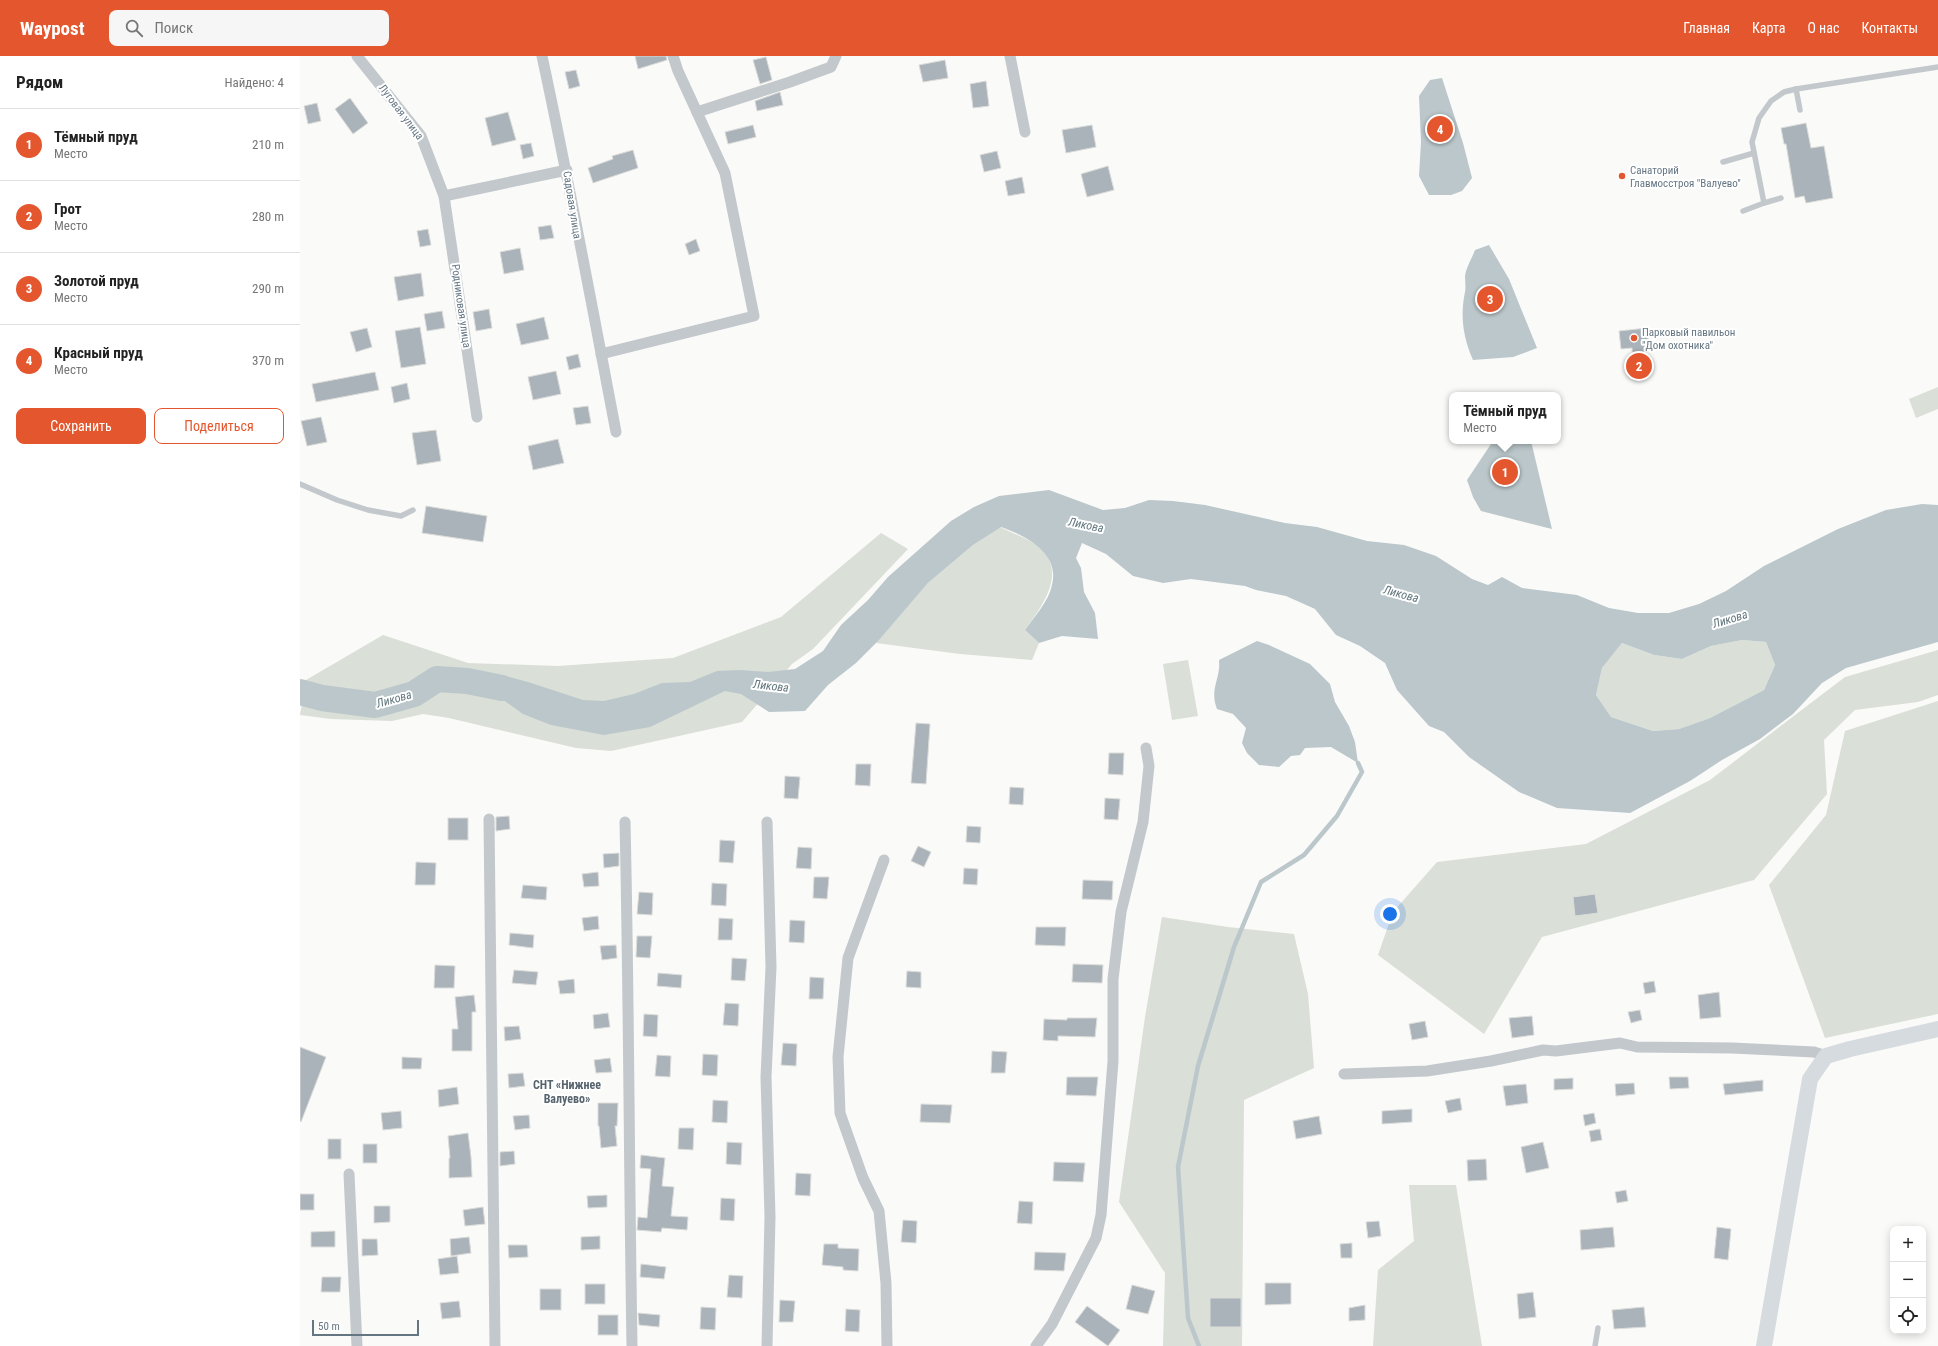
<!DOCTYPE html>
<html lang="ru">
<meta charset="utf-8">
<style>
:root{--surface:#fff;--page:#f6f6f6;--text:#222;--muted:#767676;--line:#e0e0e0;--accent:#e4572e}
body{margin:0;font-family:"Roboto Condensed",sans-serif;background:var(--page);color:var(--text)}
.controls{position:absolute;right:12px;bottom:12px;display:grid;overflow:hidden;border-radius:8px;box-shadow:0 2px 10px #0003}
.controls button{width:36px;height:36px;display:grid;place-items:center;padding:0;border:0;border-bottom:1px solid var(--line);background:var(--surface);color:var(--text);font:20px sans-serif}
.scale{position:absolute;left:12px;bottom:10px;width:107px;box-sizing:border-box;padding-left:4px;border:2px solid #657683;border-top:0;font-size:11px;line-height:14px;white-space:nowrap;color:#657683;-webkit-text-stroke:3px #fff;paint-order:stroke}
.you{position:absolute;left:1090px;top:858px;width:14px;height:14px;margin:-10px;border:3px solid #fff;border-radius:50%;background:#1a73e8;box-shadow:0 0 0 6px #1a73e833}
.badge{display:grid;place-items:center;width:26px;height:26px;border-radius:50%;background:var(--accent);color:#fff;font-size:13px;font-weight:700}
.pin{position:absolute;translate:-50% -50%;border:2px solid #fff;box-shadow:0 1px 4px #0006}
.popup{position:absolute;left:1149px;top:336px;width:112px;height:52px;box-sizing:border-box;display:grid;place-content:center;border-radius:8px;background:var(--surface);filter:drop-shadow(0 1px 3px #0005);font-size:13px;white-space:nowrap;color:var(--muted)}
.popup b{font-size:15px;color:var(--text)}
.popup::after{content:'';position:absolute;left:50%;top:100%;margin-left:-8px;border:8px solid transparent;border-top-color:var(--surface)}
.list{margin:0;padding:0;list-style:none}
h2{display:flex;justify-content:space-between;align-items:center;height:52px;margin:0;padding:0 16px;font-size:17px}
h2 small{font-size:13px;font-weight:400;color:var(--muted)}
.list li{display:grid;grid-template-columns:26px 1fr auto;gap:12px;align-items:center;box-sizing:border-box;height:72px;padding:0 16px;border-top:1px solid var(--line)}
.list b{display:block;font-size:15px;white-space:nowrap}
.list p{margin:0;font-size:13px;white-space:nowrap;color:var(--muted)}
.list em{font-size:13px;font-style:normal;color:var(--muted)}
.actions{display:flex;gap:8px;padding:12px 16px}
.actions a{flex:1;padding:9px 0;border:1px solid var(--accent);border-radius:8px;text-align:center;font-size:14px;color:var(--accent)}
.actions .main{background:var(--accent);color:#fff}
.icon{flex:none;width:22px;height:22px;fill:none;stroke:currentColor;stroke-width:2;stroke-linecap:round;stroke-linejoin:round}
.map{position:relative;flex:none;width:1638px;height:1290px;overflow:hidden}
header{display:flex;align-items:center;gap:24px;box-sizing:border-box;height:56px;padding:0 20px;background:var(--accent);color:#fff}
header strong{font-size:19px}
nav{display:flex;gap:22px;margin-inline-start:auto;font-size:14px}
.search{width:280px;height:36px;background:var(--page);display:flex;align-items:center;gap:10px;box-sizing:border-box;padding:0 14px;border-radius:8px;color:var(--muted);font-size:15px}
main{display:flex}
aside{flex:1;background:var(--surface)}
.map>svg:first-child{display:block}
</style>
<header>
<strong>Waypost</strong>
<div class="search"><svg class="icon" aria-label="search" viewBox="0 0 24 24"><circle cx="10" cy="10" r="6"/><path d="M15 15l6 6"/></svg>Поиск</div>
<nav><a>Главная</a><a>Карта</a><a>О нас</a><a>Контакты</a></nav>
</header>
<main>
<aside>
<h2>Рядом<small>Найдено: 4</small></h2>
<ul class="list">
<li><span class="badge">1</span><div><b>Тёмный пруд</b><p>Место</p></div><em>210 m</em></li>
<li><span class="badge">2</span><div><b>Грот</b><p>Место</p></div><em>280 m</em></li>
<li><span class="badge">3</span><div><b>Золотой пруд</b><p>Место</p></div><em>290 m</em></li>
<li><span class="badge">4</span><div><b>Красный пруд</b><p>Место</p></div><em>370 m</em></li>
</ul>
<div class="actions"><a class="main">Сохранить</a><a>Поделиться</a></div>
</aside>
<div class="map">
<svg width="1638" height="1290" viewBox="0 0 1638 1290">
<rect width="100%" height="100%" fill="#fafaf8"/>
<g fill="#dadfd7">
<polygon points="1638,331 1638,353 1616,362 1609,343"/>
<path d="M700 471C710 476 735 486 741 492 767 519 741 551 725 574L739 587 732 604 660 598 576 587 628 527 673 489Z"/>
<polygon points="581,477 608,493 513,593 492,608 442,666 311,695 276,692 149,662 123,658 92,665 31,663 0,659 6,624 83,579 168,607 258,610 373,602 481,561"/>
<polygon points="1442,584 1466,586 1475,609 1464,634 1410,662 1379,673 1353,675 1311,661 1296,639 1302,612 1322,587 1354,599 1382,603 1411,590"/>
<polygon points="1638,594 1638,639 1618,646 1555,654 1524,684 1527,738 1454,824 1242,881 1184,978 1078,899 1093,856 1137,806 1286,788 1410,724 1545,621"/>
<polygon points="888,604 898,660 872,664 863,608"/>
<polygon points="1638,645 1638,958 1525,982 1469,829 1526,759 1545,675"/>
<polygon points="862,861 928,871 994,878 1008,938 1014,1012 944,1044 942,1290 863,1290 865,1217 819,1146 845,961"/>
<polygon points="1109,1129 1156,1129 1182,1290 1073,1290 1078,1214 1114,1185"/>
</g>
<g fill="#bbc7cb" fill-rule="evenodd">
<polygon points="1142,22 1163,87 1172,122 1162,135 1151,139 1129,139 1119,120 1121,86 1119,40 1130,24"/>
<path d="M1189 189 1209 223 1237 292 1213 301 1173 304C1163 281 1160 260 1165 236 1166 231 1165 225 1165 220 1166 212 1172 202 1175 194Z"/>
<polygon points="1193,385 1231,385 1252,473 1181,455 1173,441 1167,424"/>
<path d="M749 434 803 454 825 452 849 444 873 445 905 449 985 467 1017 471 1067 485 1104 489 1136 500 1172 523 1188 529 1202 521 1222 532 1277 539 1309 552 1338 557H1369L1399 548 1426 535 1464 510 1538 473 1586 454 1622 448 1638 449V586L1546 612 1522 627 1493 658 1460 683 1422 704 1390 725 1330 757 1257 752 1219 736 1169 701 1144 676 1129 670 1097 634 1085 607 1060 590 1036 579 1015 553 986 540 956 534 945 530 891 523 863 527 833 520 806 498 782 487 776 502 781 512 784 536 795 557 798 583 762 580 739 587 725 574C734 561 749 545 752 529 760 497 726 480 701 471L673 489 628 527 579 584 556 607 528 629 505 655 469 656 441 638 425 635 350 671 304 679 251 669 223 658 202 643 181 635 167 625 201 619 228 626 283 644 304 645 334 638 362 627 390 626 417 615 440 614 468 616 495 613 523 595 541 569 568 544 588 521 651 465 674 451 699 440ZM1442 584 1466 586 1475 609 1464 634 1410 662 1379 673 1353 675 1311 661 1296 639 1302 612 1322 587 1354 599 1382 603 1411 590Z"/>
<path d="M957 585 969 589 1010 608 1030 628 1035 646 1049 670 1055 686 1058 707 1031 691 1005 692 1000 699 991 700 979 711 959 709 947 697 942 687 946 672 933 658 917 653C909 633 921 623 919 604Z"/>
</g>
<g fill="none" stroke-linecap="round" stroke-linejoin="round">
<polyline stroke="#bbc7cb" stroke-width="4.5" points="899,1290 888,1262 878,1111 898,1010 934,891 961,826 1004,799 1037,760 1062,716 1058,707"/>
<polyline stroke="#bbc7cb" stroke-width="26" points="0,636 22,642 75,649 114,638 137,623 167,625 202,632"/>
</g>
<g fill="#aab3b9" stroke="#dcdcda">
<polygon points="335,0 366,0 367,4 338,13"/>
<polygon points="466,1 472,24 460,28 453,4"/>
<polygon points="645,4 648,22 623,26 619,9"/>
<polygon points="276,14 280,30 269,33 265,16"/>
<polygon points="686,25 689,50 673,52 670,28"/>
<polygon points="480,36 483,49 457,55 455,45"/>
<polygon points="50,42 68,67 53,78 35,53"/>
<polygon points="17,47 21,65 8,68 4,50"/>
<polygon points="208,56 216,84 192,90 185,62"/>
<polygon points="1506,67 1511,92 1524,90 1533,142 1506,147 1504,140 1495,142 1486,88 1484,88 1481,72"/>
<polygon points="453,69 456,81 428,88 425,76"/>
<polygon points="792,69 796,91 766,97 762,74"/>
<polygon points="231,87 234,100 223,103 220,89"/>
<polygon points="333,94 338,112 293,127 288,112 313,103 312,100"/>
<polygon points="697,95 701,112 684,116 680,99"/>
<polygon points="808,110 814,134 787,141 781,118"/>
<polygon points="722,121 725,137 708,140 705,125"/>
<polygon points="251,169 254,182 240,184 238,171"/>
<polygon points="128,173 131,189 120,191 117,175"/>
<polygon points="396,183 400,195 389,199 385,188"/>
<polygon points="220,192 224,214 204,218 200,196"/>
<polygon points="121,217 124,240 98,245 94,221"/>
<polygon points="189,253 192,272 176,275 173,256"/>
<polygon points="142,255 145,272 127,275 124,258"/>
<polygon points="244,261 249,283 221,289 216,268"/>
<polygon points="120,271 126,308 101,312 95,275"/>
<polygon points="67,272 72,291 56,296 50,276"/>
<polygon points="1347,272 1349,290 1344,291 1345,316 1333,316 1332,292 1321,293 1319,275"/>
<polygon points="278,298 281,311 269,314 266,301"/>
<polygon points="256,315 261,338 233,344 228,321"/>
<polygon points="75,316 79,334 16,346 12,328"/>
<polygon points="107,327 110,343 94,347 91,331"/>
<polygon points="288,350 291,367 276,369 273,352"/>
<polygon points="21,361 27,386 7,390 1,365"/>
<polygon points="136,374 141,405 117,409 112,377"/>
<polygon points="258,383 264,407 233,414 228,390"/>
<polygon points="126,450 187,460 183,486 122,477"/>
<polygon points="616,667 630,668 626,728 611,727"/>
<polygon points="809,697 824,697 823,719 808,718"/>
<polygon points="556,708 571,708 570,730 555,729"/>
<polygon points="485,720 500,721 498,743 484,742"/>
<polygon points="710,731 724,732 723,749 709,748"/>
<polygon points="805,742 820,743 818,764 804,763"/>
<polygon points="209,760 210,773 196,775 196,761"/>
<rect x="148" y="762" width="20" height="22"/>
<polygon points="667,770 681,771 680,787 666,786"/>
<polygon points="420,784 435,785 433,807 419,806"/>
<polygon points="618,790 631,796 624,811 611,805"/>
<polygon points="498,791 512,792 511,813 496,812"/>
<polygon points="319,797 319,810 304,812 303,798"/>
<polygon points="116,806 136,807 135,829 115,829"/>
<polygon points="664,812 678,813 677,829 663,828"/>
<polygon points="298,816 299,830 284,831 282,818"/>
<polygon points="514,821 529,821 527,843 513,842"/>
<polygon points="783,824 813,825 812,844 782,843"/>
<polygon points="412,827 427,828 426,850 411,849"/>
<polygon points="223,829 247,831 246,844 221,842"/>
<polygon points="339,836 353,837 352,859 337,858"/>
<polygon points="1295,838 1298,857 1275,860 1273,841"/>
<polygon points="298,860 299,873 284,875 282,862"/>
<polygon points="419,862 433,863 432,884 418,884"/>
<polygon points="490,864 505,865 504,887 489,886"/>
<polygon points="736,871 766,871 765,890 735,889"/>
<polygon points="210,877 234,879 233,892 209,889"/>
<polygon points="337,880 352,880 350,902 336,901"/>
<polygon points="316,889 317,902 302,904 300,890"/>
<polygon points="432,902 447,903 445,925 431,924"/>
<polygon points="773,908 803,909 802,927 772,926"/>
<polygon points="135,909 155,910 154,932 134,932"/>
<polygon points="214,914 238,916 236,929 212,927"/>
<polygon points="607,915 621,916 621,932 606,931"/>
<polygon points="358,917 382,919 381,932 357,930"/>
<polygon points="510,921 524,922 523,943 509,943"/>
<polygon points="274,923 275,937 260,938 258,925"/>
<polygon points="1354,925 1356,936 1345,938 1343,927"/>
<polygon points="1419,936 1421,961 1400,963 1398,939"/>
<polygon points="174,939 176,956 172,956 172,995 152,995 152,973 158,973 155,941"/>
<polygon points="425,947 439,948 438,970 423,969"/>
<polygon points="1340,954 1342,964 1331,967 1328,956"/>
<polygon points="308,957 310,971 294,973 293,959"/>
<polygon points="344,958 358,959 357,981 343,980"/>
<polygon points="1232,960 1234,979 1212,982 1209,962"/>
<polygon points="767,962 797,962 795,981 758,980 758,985 743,984 744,963 767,964"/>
<polygon points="1125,965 1128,981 1112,984 1109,968"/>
<polygon points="219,970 221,983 205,985 204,971"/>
<polygon points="483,987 497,988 496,1010 481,1009"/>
<polygon points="0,991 26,1001 1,1066 0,1065"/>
<polygon points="692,995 707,996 705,1017 691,1017"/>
<polygon points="403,998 418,999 417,1020 402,1019"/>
<polygon points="357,999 371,1000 370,1021 355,1020"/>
<polygon points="102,1001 122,1002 121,1013 102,1013"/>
<polygon points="310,1002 312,1016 296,1017 294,1004"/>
<polygon points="223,1017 225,1030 209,1032 208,1018"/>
<polygon points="767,1021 798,1021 796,1040 766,1039"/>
<polygon points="1369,1021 1388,1021 1389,1032 1370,1033"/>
<polygon points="1273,1022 1273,1033 1254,1034 1254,1023"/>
<polygon points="1463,1024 1463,1035 1425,1039 1423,1028"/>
<polygon points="1334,1027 1335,1038 1316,1040 1315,1028"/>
<polygon points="1226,1028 1228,1047 1206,1050 1203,1030"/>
<polygon points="157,1031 159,1048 139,1051 138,1034"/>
<polygon points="1160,1042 1162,1054 1148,1057 1145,1045"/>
<polygon points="413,1044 428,1045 427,1067 412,1066"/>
<polygon points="298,1047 318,1047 317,1070 315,1070 317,1090 301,1092 299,1070 298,1070"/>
<polygon points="621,1048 652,1049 650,1067 620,1066"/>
<polygon points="1112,1053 1112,1066 1082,1068 1082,1055"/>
<polygon points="101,1055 102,1072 83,1074 81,1057"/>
<polygon points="1294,1057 1296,1067 1285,1070 1283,1059"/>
<polygon points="229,1059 230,1072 215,1074 213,1060"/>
<polygon points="1019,1060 1022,1078 996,1083 993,1065"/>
<polygon points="379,1072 394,1072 393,1094 378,1093"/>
<polygon points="1300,1073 1302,1084 1291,1086 1289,1075"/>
<polygon points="168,1077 171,1101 172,1121 149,1122 149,1102 150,1102 148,1080"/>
<rect x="28" y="1083" width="13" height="20"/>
<polygon points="427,1086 442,1087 441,1109 426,1108"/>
<polygon points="1243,1086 1249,1112 1226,1117 1221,1091"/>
<rect x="63" y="1088" width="14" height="19"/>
<polygon points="214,1095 215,1108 200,1110 200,1096"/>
<polygon points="341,1099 365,1102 362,1130 374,1131 371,1160 388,1161 387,1174 362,1172 361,1176 337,1174 338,1161 347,1162 351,1113 340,1112"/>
<polygon points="1186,1103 1187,1124 1168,1125 1167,1104"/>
<polygon points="754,1106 785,1107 783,1126 753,1125"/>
<polygon points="496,1117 511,1118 510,1140 495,1139"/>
<polygon points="1326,1134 1328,1145 1317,1147 1315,1136"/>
<rect x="0" y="1138" width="14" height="16"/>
<polygon points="307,1139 307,1151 288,1152 287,1140"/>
<polygon points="421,1142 435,1143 434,1165 420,1164"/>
<polygon points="719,1145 733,1146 732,1168 717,1167"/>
<polygon points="74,1150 90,1150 90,1166 74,1167"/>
<polygon points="183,1151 185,1168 165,1170 163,1154"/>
<polygon points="603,1164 617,1165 616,1187 601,1186"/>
<polygon points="1079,1165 1081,1180 1068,1182 1066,1166"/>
<polygon points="1313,1171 1315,1191 1281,1194 1280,1174"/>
<polygon points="1417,1171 1431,1173 1428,1204 1414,1202"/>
<polygon points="35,1175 35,1191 11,1191 11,1176"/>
<polygon points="300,1180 300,1193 281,1194 281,1181"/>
<polygon points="169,1181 171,1197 151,1200 150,1183"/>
<polygon points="62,1183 77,1183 78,1199 62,1200"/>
<polygon points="1052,1187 1052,1202 1041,1202 1040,1188"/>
<polygon points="524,1188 538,1188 538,1192 559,1193 558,1215 543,1214 543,1211 522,1209"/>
<polygon points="208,1189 227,1189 228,1201 209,1202"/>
<polygon points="735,1196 766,1197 764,1215 734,1214"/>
<polygon points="157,1200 159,1217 140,1219 138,1203"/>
<polygon points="341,1208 366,1211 364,1223 340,1221"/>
<polygon points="429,1219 443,1220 442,1242 427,1241"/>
<polygon points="22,1221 41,1221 40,1236 21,1236"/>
<polygon points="965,1227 991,1227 991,1248 965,1249"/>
<rect x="285" y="1228" width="20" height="20"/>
<polygon points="832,1229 855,1235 848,1258 826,1253"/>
<rect x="240" y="1233" width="21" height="21"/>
<polygon points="1233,1236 1236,1261 1219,1263 1217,1238"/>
<rect x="910" y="1242" width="31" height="29"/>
<polygon points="480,1244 495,1245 493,1266 479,1266"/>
<polygon points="159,1245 161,1261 142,1263 140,1247"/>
<polygon points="1065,1249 1065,1264 1049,1265 1049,1252"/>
<polygon points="787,1250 820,1274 808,1290 775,1266"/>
<polygon points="401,1251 416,1252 415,1274 400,1273"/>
<polygon points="1344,1251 1346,1271 1314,1273 1312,1254"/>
<polygon points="546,1253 560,1254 559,1276 545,1275"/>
<polygon points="338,1257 360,1259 359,1271 339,1269"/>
<rect x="298" y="1259" width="20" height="20"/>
</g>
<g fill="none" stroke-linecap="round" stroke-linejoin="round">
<g stroke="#c3c8cc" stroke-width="5.5">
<polyline points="1496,33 1500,54"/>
<polyline points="1423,106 1454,97"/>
<polyline points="1464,147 1481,142"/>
<polyline points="1443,155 1464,147 1452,86 1459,62 1471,45 1484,36 1496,33 1638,11"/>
<polyline points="0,428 37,444 68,454 101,460 113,454"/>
<polyline points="1295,1290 1298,1272"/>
</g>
<g stroke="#c3c8cc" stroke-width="11">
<polyline points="57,0 121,80 144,140 177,361"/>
<path d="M242 0C269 125 292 250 316 376"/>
<polyline points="710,0 725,76"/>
<polyline points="397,56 490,26 531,11 536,0"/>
<polyline points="144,140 267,114"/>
<polyline points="301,298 454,260 425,117 378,15 373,0"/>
<polyline points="189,763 195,1290"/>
<path d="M325 766C329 940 329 1115 332 1290"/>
<polyline points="584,804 548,902 538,1001 540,1057 563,1122 579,1155 586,1227 587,1290"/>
<polyline points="1044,1018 1127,1015 1191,1005 1243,994 1256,995 1320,987 1337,991 1432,992 1514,996 1526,1000"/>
<polyline points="49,1118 57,1290"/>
<polyline points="467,1290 470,1161 466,1021 471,911 467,766"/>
<polyline points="736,1290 752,1268 796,1182 801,1159 813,1005 813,923 821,856 843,766 849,710 846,692"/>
</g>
<polyline stroke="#d6dbdf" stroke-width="16" points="1464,1290 1510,1023 1526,1000 1550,993 1638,973"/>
</g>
<g fill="#e4572e" stroke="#fff" stroke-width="1.5">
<circle cx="1322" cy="120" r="4"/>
<circle cx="1334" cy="282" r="4"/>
</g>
<g text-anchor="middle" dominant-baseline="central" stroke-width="4" stroke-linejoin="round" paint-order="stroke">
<g font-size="11" fill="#657683" stroke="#fff">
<text transform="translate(101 56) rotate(53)">Луговая улица</text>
<text transform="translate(272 149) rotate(81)">Садовая улица</text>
<text transform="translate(161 250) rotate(82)">Родниковая улица</text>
</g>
<g font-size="11" fill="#657683" stroke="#fff" text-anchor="start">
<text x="1330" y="114">Санаторий<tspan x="1330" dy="13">Главмосстроя "Валуево"</tspan></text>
<text x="1342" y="276">Парковый павильон<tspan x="1342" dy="13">"Дом охотника"</tspan></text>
</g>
<g font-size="12" font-style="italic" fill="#60757c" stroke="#fff">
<text transform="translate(786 469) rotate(11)">Ликова</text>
<text transform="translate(1101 538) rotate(15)">Ликова</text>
<text transform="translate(1430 563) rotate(-17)">Ликова</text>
<text transform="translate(471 630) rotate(6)">Ликова</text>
<text transform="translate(94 643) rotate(-16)">Ликова</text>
</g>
<g font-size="12" font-weight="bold" fill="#57646e" stroke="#fff">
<text x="267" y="1029">СНТ «Нижнее<tspan x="267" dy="14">Валуево»</tspan></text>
</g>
</g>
</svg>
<div class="controls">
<button>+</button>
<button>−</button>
<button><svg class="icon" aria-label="locate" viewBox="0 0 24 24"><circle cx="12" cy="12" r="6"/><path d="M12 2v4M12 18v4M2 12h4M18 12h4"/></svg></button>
</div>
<div class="scale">50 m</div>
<div class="you"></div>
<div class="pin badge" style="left:1205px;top:416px">1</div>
<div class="popup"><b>Тёмный пруд</b>Место</div>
<div class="pin badge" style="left:1339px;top:310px">2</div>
<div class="pin badge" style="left:1190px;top:243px">3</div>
<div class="pin badge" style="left:1140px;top:73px">4</div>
</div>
</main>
